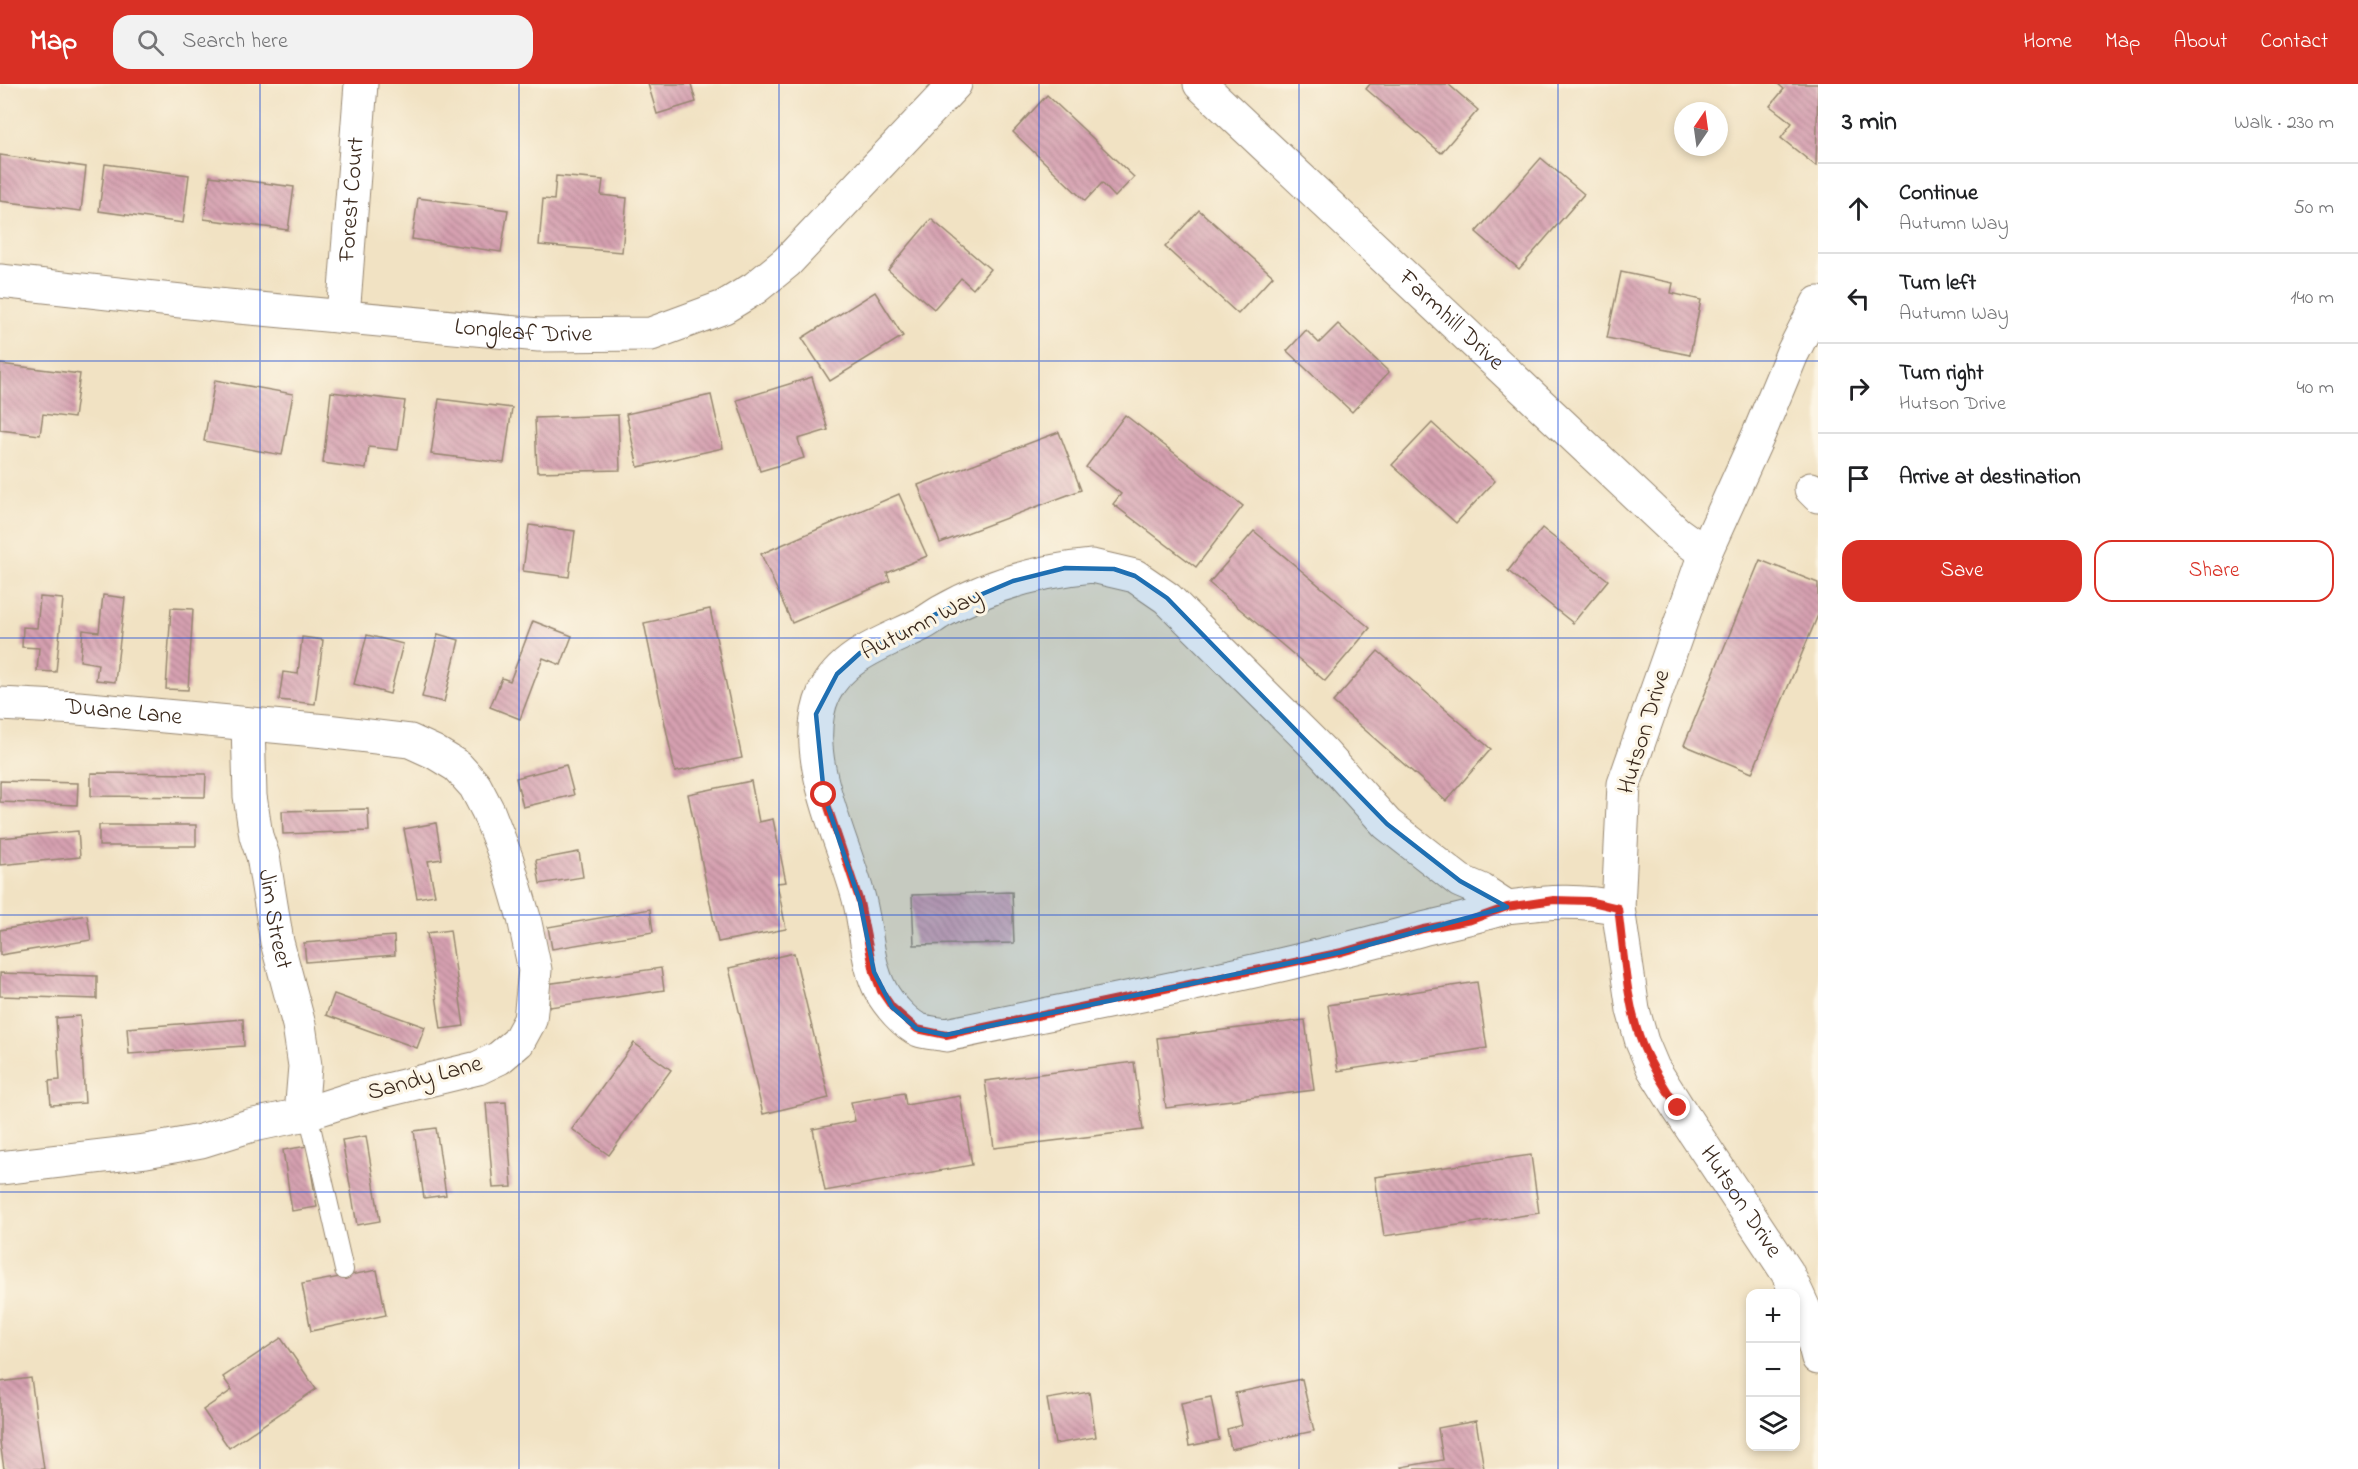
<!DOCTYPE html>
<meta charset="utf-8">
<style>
:root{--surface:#fff;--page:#f2f2f2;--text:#202124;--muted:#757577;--line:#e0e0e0;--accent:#d93025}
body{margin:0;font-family:"Indie Flower",sans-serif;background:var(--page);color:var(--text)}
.controls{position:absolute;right:18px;bottom:18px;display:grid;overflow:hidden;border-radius:12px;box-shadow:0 3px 9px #0003}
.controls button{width:54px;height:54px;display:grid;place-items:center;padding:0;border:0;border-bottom:2px solid var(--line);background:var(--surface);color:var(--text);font:30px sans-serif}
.compass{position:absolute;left:1674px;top:18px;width:54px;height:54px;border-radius:50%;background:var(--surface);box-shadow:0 3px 9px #0003;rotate:13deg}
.stop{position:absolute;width:18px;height:18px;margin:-14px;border:4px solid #d93025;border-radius:50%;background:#fff}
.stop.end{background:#d93025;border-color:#fff;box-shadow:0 2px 6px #0008}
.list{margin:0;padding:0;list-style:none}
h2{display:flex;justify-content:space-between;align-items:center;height:78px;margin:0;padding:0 24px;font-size:26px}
h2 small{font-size:20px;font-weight:400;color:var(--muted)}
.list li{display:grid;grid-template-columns:39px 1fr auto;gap:18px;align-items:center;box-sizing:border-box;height:90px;padding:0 24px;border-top:2px solid var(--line)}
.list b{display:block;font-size:22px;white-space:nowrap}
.list p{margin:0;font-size:20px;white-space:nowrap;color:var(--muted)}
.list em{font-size:20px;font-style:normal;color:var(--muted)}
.actions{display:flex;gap:12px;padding:18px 24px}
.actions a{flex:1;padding:14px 0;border:2px solid var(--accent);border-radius:18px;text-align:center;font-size:21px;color:var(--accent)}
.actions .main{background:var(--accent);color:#fff}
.icon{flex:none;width:33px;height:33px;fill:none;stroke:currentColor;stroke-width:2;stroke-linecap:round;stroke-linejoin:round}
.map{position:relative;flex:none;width:1818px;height:1385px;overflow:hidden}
header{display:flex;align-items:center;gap:36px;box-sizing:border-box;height:84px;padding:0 30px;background:var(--accent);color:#fff}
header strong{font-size:28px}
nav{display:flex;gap:33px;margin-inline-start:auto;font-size:21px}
.search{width:420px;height:54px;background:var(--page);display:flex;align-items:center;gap:15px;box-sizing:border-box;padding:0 21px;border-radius:18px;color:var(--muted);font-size:22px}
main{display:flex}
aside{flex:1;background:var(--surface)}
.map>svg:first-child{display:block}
</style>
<header>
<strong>Map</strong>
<div class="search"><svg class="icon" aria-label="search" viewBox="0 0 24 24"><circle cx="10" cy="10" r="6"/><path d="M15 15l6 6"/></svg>Search here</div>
<nav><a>Home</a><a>Map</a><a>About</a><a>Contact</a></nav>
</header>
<main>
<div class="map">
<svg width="1818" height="1385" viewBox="0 0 1818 1385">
<defs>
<pattern id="building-back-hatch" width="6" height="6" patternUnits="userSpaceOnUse" patternTransform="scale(1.5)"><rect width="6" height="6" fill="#d6a0b1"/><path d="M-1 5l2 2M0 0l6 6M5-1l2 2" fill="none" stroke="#af838f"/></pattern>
</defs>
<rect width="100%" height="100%" fill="#fcf5e5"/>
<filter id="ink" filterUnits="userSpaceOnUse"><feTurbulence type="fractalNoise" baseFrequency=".0167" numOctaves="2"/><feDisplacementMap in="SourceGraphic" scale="12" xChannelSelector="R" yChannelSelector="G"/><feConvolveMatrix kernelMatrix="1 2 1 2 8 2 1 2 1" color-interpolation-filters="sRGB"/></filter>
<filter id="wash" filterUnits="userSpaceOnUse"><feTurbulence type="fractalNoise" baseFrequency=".008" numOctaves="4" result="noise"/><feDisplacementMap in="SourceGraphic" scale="24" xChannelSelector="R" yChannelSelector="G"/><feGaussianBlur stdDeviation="1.35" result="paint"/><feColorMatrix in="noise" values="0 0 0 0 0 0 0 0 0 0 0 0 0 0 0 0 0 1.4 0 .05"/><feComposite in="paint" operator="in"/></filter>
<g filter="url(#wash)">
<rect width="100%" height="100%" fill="#f1e2c3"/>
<g id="blocks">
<g fill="url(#building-back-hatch)">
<polygon points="648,0 691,0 696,18 657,30"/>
<polygon points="1370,0 1448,0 1478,26 1441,69 1366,5"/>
<polygon points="1778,0 1818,0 1816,82 1781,54 1792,39 1770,22 1784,5"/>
<polygon points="1047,11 1134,93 1115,113 1102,99 1085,117 1013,48"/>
<polygon points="0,71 86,83 81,127 0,117"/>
<polygon points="1541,74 1584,110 1519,185 1476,148"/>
<polygon points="105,80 189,91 183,139 99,127"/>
<polygon points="210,92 294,103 288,146 204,135"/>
<polygon points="556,92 603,96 601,111 627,114 622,168 539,161 543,115 554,116"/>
<polygon points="418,114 508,126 501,168 412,155"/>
<polygon points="1199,126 1273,192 1238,230 1165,163"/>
<polygon points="931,135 990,185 973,205 961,194 934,225 888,186"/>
<polygon points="1621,188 1673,199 1671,209 1701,216 1690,271 1607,254"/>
<polygon points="875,208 903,252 830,297 802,254"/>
<polygon points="1338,240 1389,288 1352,328 1287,267 1306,246 1319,259"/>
<polygon points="0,280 80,290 74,334 43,330 40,351 0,346"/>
<polygon points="812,293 828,346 798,355 804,374 760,387 737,316"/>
<polygon points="215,296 293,310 282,371 204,357"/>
<polygon points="331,308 405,317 398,366 369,363 366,385 323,379"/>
<polygon points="711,311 723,364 638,383 626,330"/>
<polygon points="439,315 512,324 504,379 431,370"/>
<polygon points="618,331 620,386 537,388 535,334"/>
<polygon points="1125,331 1243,422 1196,483 1113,420 1121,410 1086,383"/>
<polygon points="1432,339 1495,397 1456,439 1392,381"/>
<polygon points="1059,348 1081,406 940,459 918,401"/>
<polygon points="899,410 927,472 887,489 890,497 792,539 761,470"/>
<polygon points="529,441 575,447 569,493 523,487"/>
<polygon points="1542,444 1608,496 1573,539 1508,487"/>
<polygon points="1254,447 1370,544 1325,597 1209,499"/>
<polygon points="1760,476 1818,499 1818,531 1752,689 1684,661"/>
<polygon points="103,511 125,514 115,598 96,596 98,580 80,577 83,546 99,548"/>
<polygon points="40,513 63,515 56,588 37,587 39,564 22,563 23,543 37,544"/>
<polygon points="171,524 193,525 188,606 166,605"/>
<polygon points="710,525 742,674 675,688 644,539"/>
<polygon points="533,537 572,552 561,581 543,574 520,635 490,623 502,594 510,597"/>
<polygon points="438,550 459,556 444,618 422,613"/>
<polygon points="367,551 403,560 390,610 354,600"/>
<polygon points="302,553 323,556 315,620 279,616 283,588 298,590"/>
<polygon points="1378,567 1491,665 1446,717 1333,618"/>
<polygon points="566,681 574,711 523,723 516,694"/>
<polygon points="91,689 206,690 205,713 91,712"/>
<polygon points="0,697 78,699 77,721 0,718"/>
<polygon points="751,697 759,738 773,735 786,798 777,799 786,845 718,858 688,710"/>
<polygon points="368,725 369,747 283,750 282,727"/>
<polygon points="436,739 442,775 428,777 435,811 417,814 404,745"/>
<rect x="99" y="741" width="97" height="21"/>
<polygon points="78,747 80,773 0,781 0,754"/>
<polygon points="579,768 583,793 540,800 536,776"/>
<polygon points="1012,808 1014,859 914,861 912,811"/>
<polygon points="650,825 653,848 552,865 548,843"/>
<polygon points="87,831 91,856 0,871 0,846"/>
<polygon points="450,846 464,942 441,945 427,849"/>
<polygon points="394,852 395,871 306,878 304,859"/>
<polygon points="794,869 829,1014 763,1030 729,884"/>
<polygon points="661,884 664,906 550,923 546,900"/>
<polygon points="0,889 97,892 97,915 0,912"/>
<polygon points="1477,898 1487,964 1338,987 1328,921"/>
<polygon points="334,910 425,943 417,964 326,931"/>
<polygon points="80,932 85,1019 51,1021 49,997 60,996 56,934"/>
<polygon points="243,935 244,962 129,970 127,944"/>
<polygon points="1305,936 1314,1006 1166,1024 1157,954"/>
<polygon points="634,959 671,986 609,1071 572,1045"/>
<polygon points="1134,978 1143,1046 994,1064 985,997"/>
<polygon points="904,1009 906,1021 960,1012 972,1081 825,1107 813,1045 855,1037 851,1018"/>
<polygon points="506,1018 512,1103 493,1104 486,1019"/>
<polygon points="436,1044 446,1111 424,1114 414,1047"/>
<polygon points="366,1052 380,1137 357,1141 342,1056"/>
<polygon points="307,1062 317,1123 292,1127 283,1066"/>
<polygon points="1531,1071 1539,1129 1384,1152 1375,1093"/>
<polygon points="377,1186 386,1231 311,1247 302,1200"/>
<polygon points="281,1254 316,1305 229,1364 203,1326 232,1306 223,1293"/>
<polygon points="31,1294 44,1385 4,1385 0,1358 0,1298"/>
<polygon points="1302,1295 1314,1347 1231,1365 1227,1345 1242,1341 1235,1309"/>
<polygon points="1089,1308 1096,1353 1055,1360 1047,1315"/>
<polygon points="1211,1313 1219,1356 1189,1362 1181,1319"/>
<polygon points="1476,1337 1484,1385 1402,1385 1401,1383 1443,1376 1438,1344"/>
</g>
</g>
</g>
<g filter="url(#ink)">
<use href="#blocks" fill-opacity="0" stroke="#968670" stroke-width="1.5"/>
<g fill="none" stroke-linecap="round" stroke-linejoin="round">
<defs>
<polyline id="lane" points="308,1029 344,1186"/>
<g id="street">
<path id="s1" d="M1200 0 1677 449 1705 469"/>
<path id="s2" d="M0 197 217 221 539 251 651 250 724 223 755 204 787 178 955 0"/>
<path id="s3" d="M1818 219 1792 270 1758 352 1705 469 1624 700 1618 824 1633 926 1642 958 1653 984 1678 1024 1787 1188 1806 1229 1818 1274"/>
<path id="s4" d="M343 232 361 0"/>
<polyline points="1811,405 1818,412"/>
<path d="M1092 482 1135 492 1167 514 1324 670 1387 740 1460 797 1481 806 1507 823C1478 833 1449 838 1419 846 1264 889 1104 918 946 951 937 949 927 949 919 946 905 940 888 920 881 907 867 882 867 848 860 819 846 759 796 671 824 609 843 570 886 558 922 540 928 537 934 532 941 528 986 502 1040 487 1092 482Z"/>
<path id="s5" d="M0 620 78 624 326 647 410 657 434 668 457 682 475 702 488 727 507 776 524 834 535 886 530 936 518 958 499 974 478 984 354 1014 301 1031 249 1042 201 1057 146 1067 0 1084"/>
<path id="s6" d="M248 640 250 712 256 752 263 772 277 858 299 941 305 982 301 1031"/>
<path d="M1507 823C1546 818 1579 815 1618 824"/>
</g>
</defs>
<use href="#lane" stroke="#968670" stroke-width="20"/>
<use href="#street" stroke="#968670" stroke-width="35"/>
<use href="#lane" stroke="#fff" stroke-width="18"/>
<use href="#street" stroke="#fff" stroke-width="33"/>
</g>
</g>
<g fill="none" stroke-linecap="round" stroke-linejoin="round" filter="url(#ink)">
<path stroke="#d93025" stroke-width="8" d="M824 711 860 818 874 888 881 907 892 923 917 945 946 951 1342 868 1423 845 1471 836 1507 823 1554 816 1588 817 1618 824C1624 868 1626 918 1642 960 1651 983 1665 1003 1678 1024"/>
</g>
<path fill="#1f6fb2" fill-opacity="0.2" stroke="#1f6fb2" stroke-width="4.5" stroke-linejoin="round" d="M1065 484 1114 485 1135 492 1167 514 1387 740 1460 797 1507 823 1342 868 946 951 917 945 892 923 874 888 860 818 824 711 816 630 837 590 860 569 942 527 1013 497Z"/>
<path fill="none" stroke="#1d4ed8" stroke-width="1.5" stroke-opacity="0.55" d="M260 0V1385M519 0V1385M779 0V1385M1039 0V1385M1299 0V1385M1558 0V1385M0 277H1818M0 554H1818M0 831H1818M0 1108H1818"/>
<g text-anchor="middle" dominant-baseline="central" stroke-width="6" stroke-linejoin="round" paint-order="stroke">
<g font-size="24" fill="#3b2a1e" stroke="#fcf5e5">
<text stroke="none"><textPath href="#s4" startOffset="117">Forest Court</textPath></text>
<text stroke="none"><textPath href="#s1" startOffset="345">Farmhill Drive</textPath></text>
<text stroke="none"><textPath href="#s2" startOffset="526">Longleaf Drive</textPath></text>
<text transform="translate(922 541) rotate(-27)">Autumn Way</text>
<text stroke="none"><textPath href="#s5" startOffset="124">Duane Lane</textPath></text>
<text transform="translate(1645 648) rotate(-73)">Hutson Drive</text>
<text stroke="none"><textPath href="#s6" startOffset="198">Jim Street</textPath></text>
<text transform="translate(425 995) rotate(-15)">Sandy Lane</text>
<text stroke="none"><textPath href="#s3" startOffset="968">Hutson Drive</textPath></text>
</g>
</g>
</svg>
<div class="controls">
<button>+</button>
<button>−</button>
<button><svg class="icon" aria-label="layers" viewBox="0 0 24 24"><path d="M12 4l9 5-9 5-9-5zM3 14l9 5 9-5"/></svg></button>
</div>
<svg class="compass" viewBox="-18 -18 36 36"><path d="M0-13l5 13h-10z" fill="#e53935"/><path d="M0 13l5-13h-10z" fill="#757577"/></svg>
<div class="stop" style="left:824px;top:711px"></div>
<div class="stop end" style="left:1678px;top:1024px"></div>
</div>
<aside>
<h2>3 min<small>Walk · 230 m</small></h2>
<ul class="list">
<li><svg class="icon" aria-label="ahead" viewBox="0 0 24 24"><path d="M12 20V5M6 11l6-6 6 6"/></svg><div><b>Continue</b><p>Autumn Way</p></div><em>50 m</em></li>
<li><svg class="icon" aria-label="left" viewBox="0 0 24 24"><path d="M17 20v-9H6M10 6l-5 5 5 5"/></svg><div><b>Turn left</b><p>Autumn Way</p></div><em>140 m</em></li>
<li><svg class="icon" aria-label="right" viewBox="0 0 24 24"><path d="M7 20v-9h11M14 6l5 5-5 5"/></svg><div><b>Turn right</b><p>Hutson Drive</p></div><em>40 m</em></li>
<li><svg class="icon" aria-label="arrive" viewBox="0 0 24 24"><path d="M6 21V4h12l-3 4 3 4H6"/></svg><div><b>Arrive at destination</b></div></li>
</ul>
<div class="actions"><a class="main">Save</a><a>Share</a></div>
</aside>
</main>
